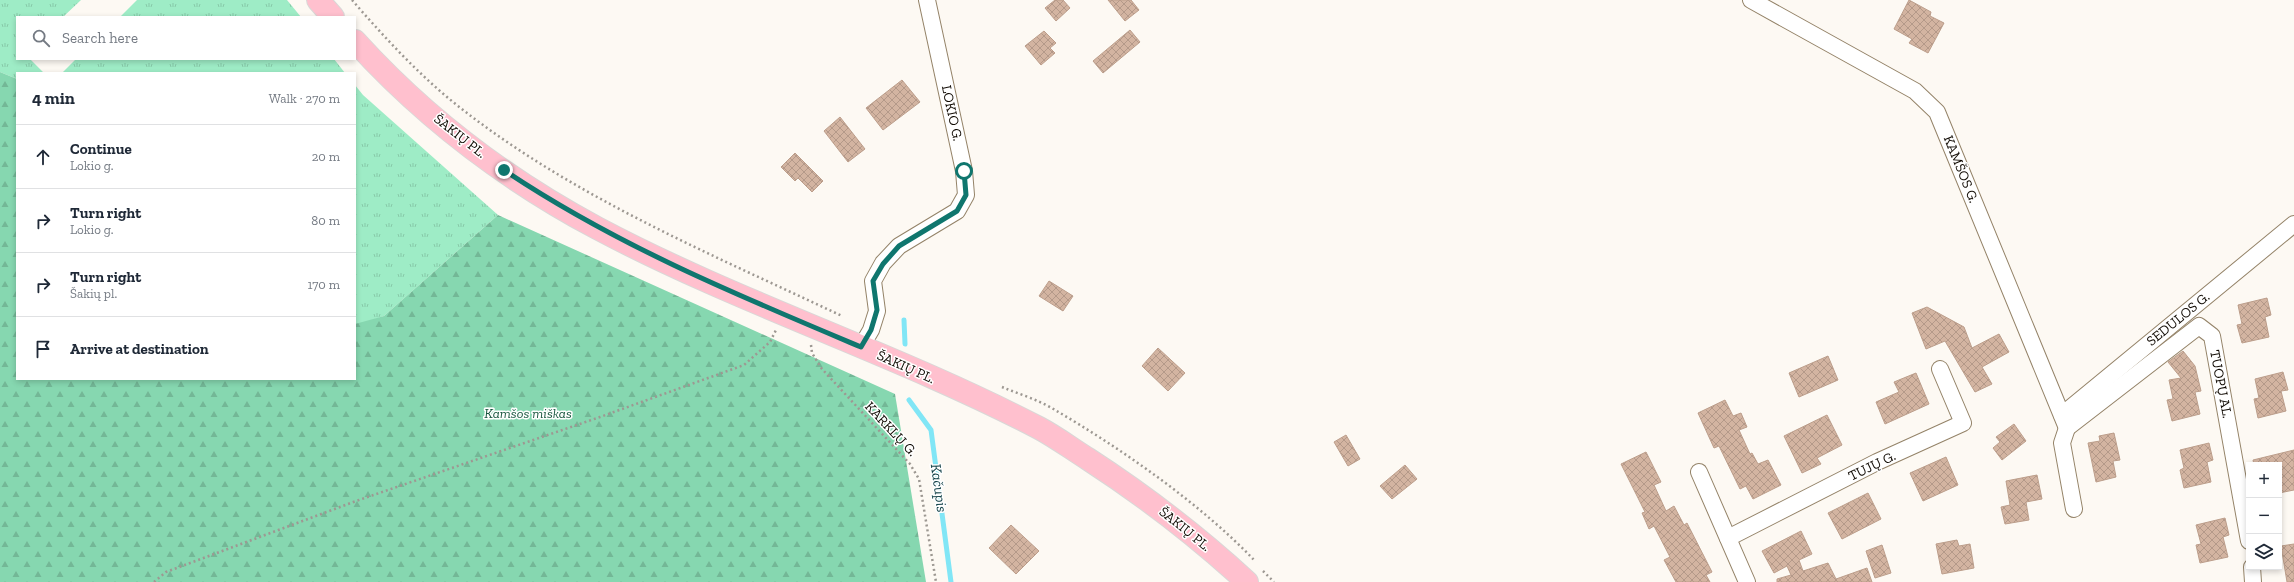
<!DOCTYPE html>
<meta charset="utf-8">
<style>
:root{--surface:#fff;--page:#f2f2f3;--text:#1f2937;--muted:#747a83;--line:#e0e1e3}
body{margin:0;font-family:"Zilla Slab",serif;background:var(--page);color:var(--text)}
.controls{position:absolute;right:12px;bottom:12px;display:grid;overflow:hidden;border-radius:0px;box-shadow:0 2px 6px #0003}
.controls button{width:36px;height:36px;display:grid;place-items:center;padding:0;border:0;border-bottom:1px solid var(--line);background:var(--surface);color:var(--text);font:20px sans-serif}
.stop{position:absolute;width:12px;height:12px;margin:-9px;border:3px solid #0f766e;border-radius:50%;background:#fff}
.stop.end{background:#0f766e;border-color:#fff;box-shadow:0 1px 4px #0008}
.list{margin:0;padding:0;list-style:none}
h2{display:flex;justify-content:space-between;align-items:center;height:52px;margin:0;padding:0 16px;font-size:17px}
h2 small{font-size:13px;font-weight:400;color:var(--muted)}
.list li{display:grid;grid-template-columns:26px 1fr auto;gap:12px;align-items:center;box-sizing:border-box;height:64px;padding:0 16px;border-top:1px solid var(--line)}
.list b{display:block;font-size:15px;white-space:nowrap}
.list p{margin:0;font-size:13px;white-space:nowrap;color:var(--muted)}
.list em{font-size:13px;font-style:normal;color:var(--muted)}
.icon{flex:none;width:22px;height:22px;fill:none;stroke:currentColor;stroke-width:2;stroke-linecap:round;stroke-linejoin:round}
.map{position:relative;flex:none;width:2294px;height:582px;overflow:hidden}
.search{position:absolute;background:var(--surface);box-shadow:0 2px 6px #0003;left:16px;top:16px;width:340px;height:44px;display:flex;align-items:center;gap:10px;box-sizing:border-box;padding:0 14px;border-radius:0px;color:var(--muted);font-size:15px}
.panel{position:absolute;background:var(--surface);box-shadow:0 2px 6px #0003;left:16px;top:72px;width:340px;height:308px;border-radius:0px}
.map>svg:first-child{display:block}
</style>
<div class="map">
<svg width="2294" height="582" viewBox="0 0 2294 582">
<defs>
<pattern id="grass-tufts" width="24" height="20" patternUnits="userSpaceOnUse"><rect width="24" height="20" fill="#9eecc6"/><path d="M3 7l-1-3M5 7V3M7 7l1-3M15 17l-1-3M17 17v-4M19 17l1-3" fill="none" stroke="#87c9a8"/></pattern>
<pattern id="forest-firs" width="22" height="20" patternUnits="userSpaceOnUse"><rect width="22" height="20" fill="#86d7b0"/><path d="M5 1l3.5 6h-7zM16 11l3.5 6h-7z" fill="#73b796"/></pattern>
<pattern id="building-cross-hatch" width="8" height="8" patternUnits="userSpaceOnUse"><rect width="8" height="8" fill="#d3b4a1"/><path d="M0 0l8 8M0 8l8-8" fill="none" stroke="#b49989"/></pattern>
</defs>
<rect width="100%" height="100%" fill="#fdf9f3"/>
<g fill="url(#grass-tufts)">
<polygon points="0,0 81,0 63,17 17,17 17,59 30,59 44,73 17,73 17,79 0,72"/>
<polygon points="137,0 287,0 301,17 120,17"/>
<polygon points="76,59 334,59 345,73 62,73"/>
<polygon points="355,85 363,95 498,215 384,316 358,325 355,324"/>
</g>
<polygon fill="url(#forest-firs)" points="0,72 17,79 17,379 355,379 355,324 384,316 498,215 895,394 926,582 0,582"/>
<g fill="none" stroke-linecap="round" stroke-linejoin="round">
<g stroke="#81e6f6" stroke-width="5">
<polyline points="904,320 905,344"/>
<polyline points="909,400 931,430 951,582"/>
</g>
</g>
<g fill="url(#building-cross-hatch)" stroke="#bc9e8b">
<polygon points="1055,0 1063,0 1070,8 1056,21 1045,8"/>
<polygon points="1108,0 1131,0 1139,10 1125,21"/>
<polygon points="1909,0 1931,12 1930,16 1944,23 1928,53 1909,43 1912,39 1894,29"/>
<polygon points="1130,30 1140,42 1103,73 1093,61"/>
<polygon points="1044,31 1056,43 1050,48 1055,53 1041,65 1025,46"/>
<polygon points="902,80 920,102 883,130 866,108"/>
<polygon points="840,117 865,149 848,162 824,131"/>
<polygon points="795,153 823,181 812,192 798,178 795,181 781,167"/>
<polygon points="1049,281 1073,296 1063,311 1039,296"/>
<polygon points="2267,298 2271,315 2265,317 2269,337 2242,343 2237,325 2242,324 2238,305"/>
<polygon points="1927,307 1964,327 1972,348 1999,334 2009,352 1982,367 1992,384 1975,392 1945,341 1926,349 1912,313"/>
<polygon points="1158,348 1185,373 1168,391 1142,366"/>
<polygon points="2183,351 2195,366 2201,391 2195,392 2200,414 2172,421 2167,400 2173,399 2169,380 2181,378 2168,362"/>
<polygon points="1828,356 1838,380 1799,397 1789,373"/>
<polygon points="2283,372 2288,390 2281,391 2286,411 2258,418 2254,399 2259,398 2255,379"/>
<polygon points="1916,373 1929,404 1885,424 1876,402 1899,392 1894,382"/>
<polygon points="1725,400 1733,416 1741,413 1747,427 1739,430 1750,454 1752,453 1758,464 1768,460 1781,485 1753,499 1746,486 1740,489 1719,446 1714,448 1698,413"/>
<polygon points="1827,415 1842,445 1817,458 1821,464 1802,473 1784,436"/>
<polygon points="2014,424 2026,441 2002,460 1993,448 2000,442 1996,437"/>
<polygon points="2114,433 2120,460 2113,461 2116,477 2096,482 2088,443 2100,441 2099,436"/>
<polygon points="1346,435 1360,459 1348,466 1334,442"/>
<polygon points="2209,443 2213,460 2207,462 2211,482 2184,488 2180,470 2184,468 2180,450"/>
<polygon points="2294,450 2294,490 2279,493 2279,465 2254,465 2253,460"/>
<polygon points="1646,452 1661,482 1654,485 1666,511 1674,506 1684,525 1687,523 1712,572 1706,575 1710,582 1676,582 1664,560 1670,557 1654,526 1649,529 1642,513 1645,512 1621,464"/>
<polygon points="1946,457 1958,485 1923,501 1910,473"/>
<polygon points="1405,465 1417,479 1392,499 1380,486"/>
<polygon points="2037,475 2042,499 2026,502 2029,520 2005,524 2001,507 2010,505 2006,481"/>
<polygon points="1868,493 1881,519 1842,539 1828,513"/>
<polygon points="2225,518 2229,535 2223,537 2228,557 2200,563 2196,545 2201,544 2196,525"/>
<polygon points="1011,525 1039,551 1016,574 989,548"/>
<polygon points="1801,531 1812,554 1799,560 1803,571 1828,563 1836,579 1867,568 1872,582 1777,582 1777,579 1791,575 1787,566 1774,573 1762,551"/>
<polygon points="1957,540 1959,546 1970,544 1974,568 1942,574 1936,544"/>
<polygon points="2294,544 2294,582 2287,582 2281,546"/>
<polygon points="1882,545 1891,573 1875,578 1866,551"/>
</g>
<g fill="none" stroke-linecap="round" stroke-linejoin="round">
<defs>
<g id="minor">
<polyline points="1751,0 1915,91 1937,112 2067,428"/>
<polyline points="861,347 871,330 877,311 873,281 883,263 899,246 957,211 966,195 964,171 927,0"/>
<polyline points="2062,415 2294,224"/>
<polyline points="2067,428 2199,326 2212,336 2249,541"/>
<polyline points="2067,428 2062,443 2074,509"/>
<polyline points="1699,472 1747,582"/>
<polyline points="1728,538 1877,462 1963,423 1940,369"/>
<polyline points="2252,567 2253,582"/>
</g>
<g id="primary">
<polyline points="318,0 333,17"/>
<path d="M355 41C423 116 507 180 597 228 740 304 895 353 1039 428 1056 437 1072 449 1088 459 1145 496 1197 536 1247 582"/>
</g>
</defs>
<use href="#minor" stroke="#948368" stroke-width="18"/>
<use href="#primary" stroke="#d9d8d7" stroke-width="24"/>
<g stroke="#9d9892" stroke-width="2.5" stroke-dasharray="2 3" stroke-linecap="butt">
<path d="M352 0C385 38 419 75 458 106 573 197 711 254 842 316"/>
<polyline points="811,345 812,353 822,369 910,464 919,479 936,582"/>
<path d="M1002 387C1019 394 1039 400 1055 410 1122 449 1202 505 1255 561"/>
<polyline points="1263,571 1274,582"/>
<polyline points="154,582 166,572 356,501 600,417 744,365 770,342 776,330"/>
</g>
<use href="#minor" stroke="#fff" stroke-width="16"/>
<use href="#primary" stroke="#ffc0ce" stroke-width="22"/>
</g>
<g fill="none" stroke-linecap="round" stroke-linejoin="round">
<path stroke="#0f766e" stroke-width="5" d="M504 170C616 245 737 295 861 347L871 330 877 310 873 281 883 264 899 246 957 211 966 195 964 171"/>
</g>
<g text-anchor="middle" dominant-baseline="central" stroke-width="3" stroke-linejoin="round" paint-order="stroke">
<g font-size="14" fill="#100a03" stroke="#fff">
<text transform="translate(952 113) rotate(78)">LOKIO G.</text>
<text transform="translate(460 136) rotate(38)">ŠAKIŲ PL.</text>
<text transform="translate(1961 169) rotate(68)">KAMŠOS G.</text>
<text transform="translate(2178 319) rotate(-39)">SEDULOS G.</text>
<text transform="translate(906 367) rotate(24)">ŠAKIŲ PL.</text>
<text transform="translate(2221 384) rotate(79)">TUOPŲ AL.</text>
<text transform="translate(891 429) rotate(47)">KARKLŲ G.</text>
<text transform="translate(1872 466) rotate(-26)">TUJŲ G.</text>
<text transform="translate(1185 529) rotate(39)">ŠAKIŲ PL.</text>
</g>
<g font-size="14" font-style="italic" fill="#16553d" stroke="#fff">
<text x="528" y="413">Kamšos miškas</text>
</g>
<g font-size="15" font-style="italic" fill="#103f46" stroke="#fff">
<text transform="translate(939 488) rotate(82)">Kačupis</text>
</g>
</g>
</svg>
<div class="controls">
<button>+</button>
<button>−</button>
<button><svg class="icon" aria-label="layers" viewBox="0 0 24 24"><path d="M12 4l9 5-9 5-9-5zM3 14l9 5 9-5"/></svg></button>
</div>
<div class="stop" style="left:964px;top:171px"></div>
<div class="stop end" style="left:504px;top:170px"></div>
<div class="search"><svg class="icon" aria-label="search" viewBox="0 0 24 24"><circle cx="10" cy="10" r="6"/><path d="M15 15l6 6"/></svg>Search here</div>
<section class="panel">
<h2>4 min<small>Walk · 270 m</small></h2>
<ul class="list">
<li><svg class="icon" aria-label="ahead" viewBox="0 0 24 24"><path d="M12 20V5M6 11l6-6 6 6"/></svg><div><b>Continue</b><p>Lokio g.</p></div><em>20 m</em></li>
<li><svg class="icon" aria-label="right" viewBox="0 0 24 24"><path d="M7 20v-9h11M14 6l5 5-5 5"/></svg><div><b>Turn right</b><p>Lokio g.</p></div><em>80 m</em></li>
<li><svg class="icon" aria-label="right" viewBox="0 0 24 24"><path d="M7 20v-9h11M14 6l5 5-5 5"/></svg><div><b>Turn right</b><p>Šakių pl.</p></div><em>170 m</em></li>
<li><svg class="icon" aria-label="arrive" viewBox="0 0 24 24"><path d="M6 21V4h12l-3 4 3 4H6"/></svg><div><b>Arrive at destination</b></div></li>
</ul>
</section>
</div>
